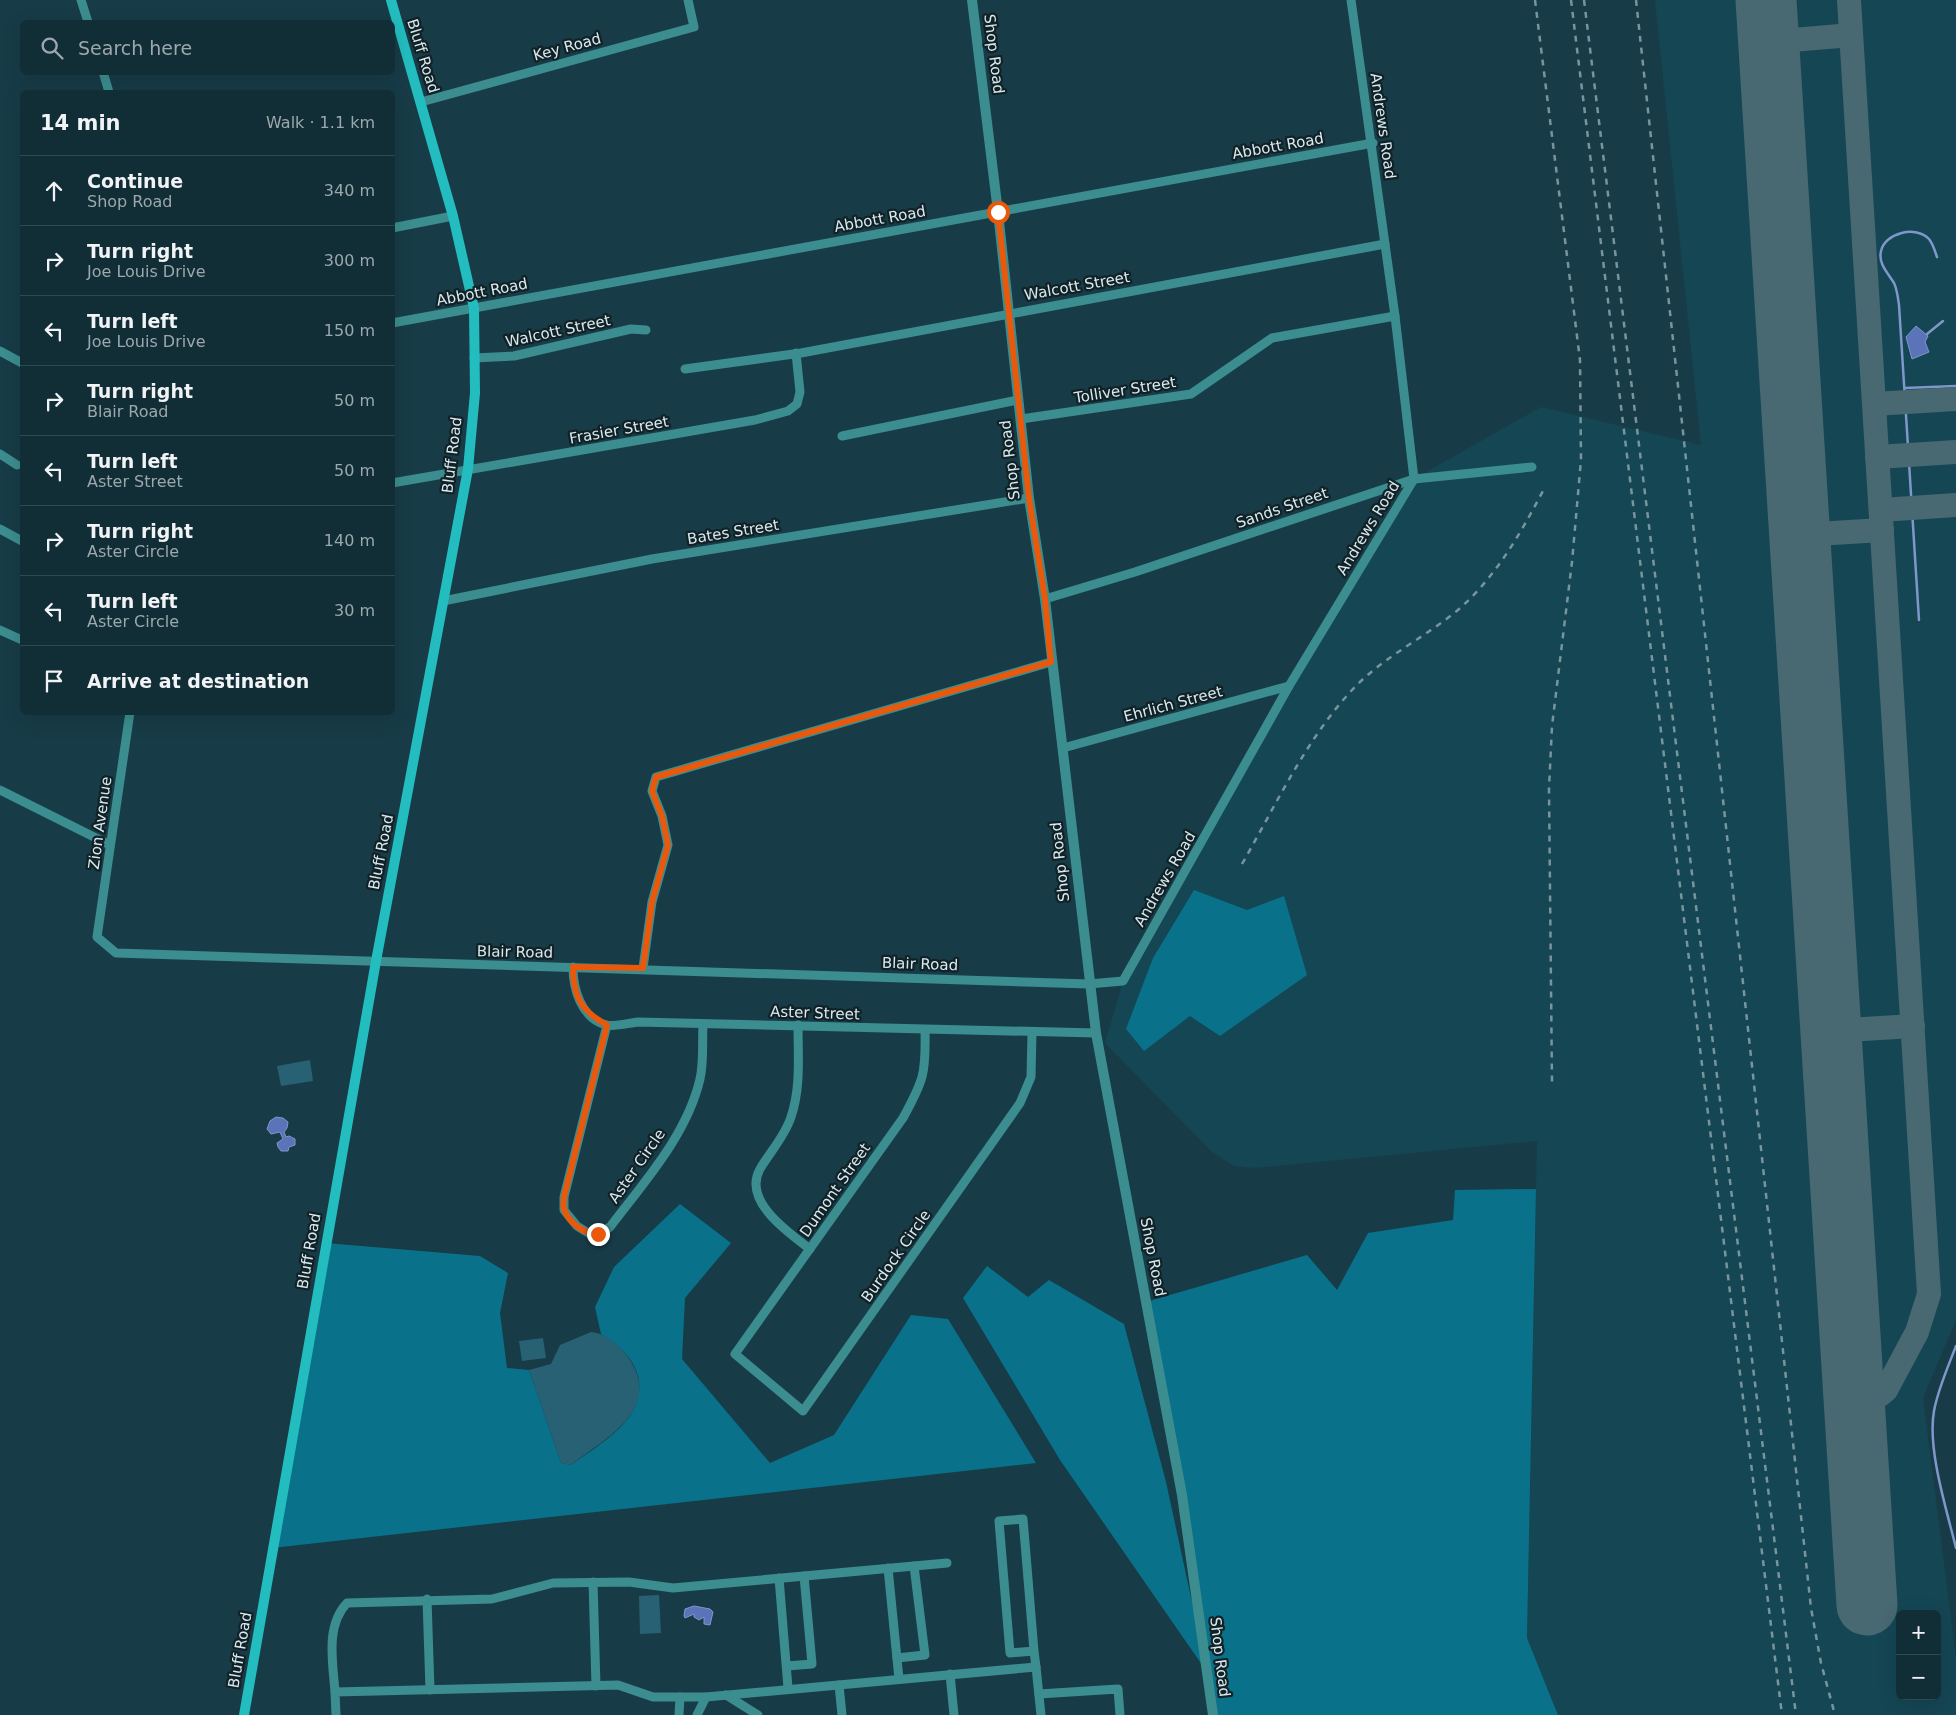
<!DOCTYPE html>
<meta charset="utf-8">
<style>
:root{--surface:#112d35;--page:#1a353d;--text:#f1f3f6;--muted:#9ca8ad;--line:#304950}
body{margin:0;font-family:"DejaVu Sans",sans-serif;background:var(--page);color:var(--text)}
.controls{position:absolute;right:15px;bottom:15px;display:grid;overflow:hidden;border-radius:8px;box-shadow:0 5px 20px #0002}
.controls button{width:45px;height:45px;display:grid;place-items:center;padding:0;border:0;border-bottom:1px solid var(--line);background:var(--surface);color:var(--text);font:25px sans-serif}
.stop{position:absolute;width:15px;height:15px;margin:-11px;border:4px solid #ea580c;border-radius:50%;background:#fff}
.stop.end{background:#ea580c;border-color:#fff;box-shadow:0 1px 5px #0008}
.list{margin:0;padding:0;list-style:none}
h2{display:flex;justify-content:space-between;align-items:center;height:65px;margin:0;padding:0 20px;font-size:21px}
h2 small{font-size:16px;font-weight:400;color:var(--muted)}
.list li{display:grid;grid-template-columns:32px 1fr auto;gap:15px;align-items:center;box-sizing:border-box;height:70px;padding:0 20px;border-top:1px solid var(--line)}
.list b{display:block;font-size:19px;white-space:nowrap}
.list p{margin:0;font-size:16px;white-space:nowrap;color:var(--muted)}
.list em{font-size:16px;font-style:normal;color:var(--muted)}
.icon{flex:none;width:28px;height:28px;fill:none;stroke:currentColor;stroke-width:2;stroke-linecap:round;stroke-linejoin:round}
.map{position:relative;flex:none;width:1956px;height:1715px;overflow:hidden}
.search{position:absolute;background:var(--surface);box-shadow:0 5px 20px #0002;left:20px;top:20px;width:375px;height:55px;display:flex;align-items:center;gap:12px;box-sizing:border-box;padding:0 18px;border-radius:8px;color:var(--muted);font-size:19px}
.panel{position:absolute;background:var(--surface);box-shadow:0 5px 20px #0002;left:20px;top:90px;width:375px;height:625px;border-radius:8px}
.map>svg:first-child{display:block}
</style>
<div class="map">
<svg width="1956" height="1715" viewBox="0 0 1956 1715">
<rect width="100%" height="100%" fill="#173c47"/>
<path fill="#154654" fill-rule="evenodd" d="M1655 0H1956V1320L1923 1398 1956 1658V1715H1558L1527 1638 1537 1141 1254 1168 1234 1166 1211 1151 1105 1043 1123 981 1414 479 1541 407 1701 445ZM1900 1614H1937V1696H1900Z"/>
<g fill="#286173">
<polygon points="310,1060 313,1081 281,1086 277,1066"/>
<path d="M591 1332C607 1334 618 1343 628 1357 664 1409 607 1437 571 1465L561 1463 529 1370 551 1364 560 1345Z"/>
<polygon points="543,1338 546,1358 522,1361 519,1341"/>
<polygon points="659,1595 661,1633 640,1634 639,1596"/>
</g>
<g fill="#09718a">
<polygon points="1194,890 1247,910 1284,896 1307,975 1220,1036 1190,1016 1144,1051 1126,1029 1153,958"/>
<polygon points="1536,1189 1527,1638 1558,1715 1213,1715 1207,1672 1060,1460 963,1298 987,1266 1028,1297 1049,1280 1124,1324 1166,1482 1205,1662 1146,1302 1307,1255 1337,1290 1368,1233 1453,1220 1455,1190"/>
<path d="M680 1204 731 1243 685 1298 682 1359 770 1463 834 1435 911 1315 948 1319 1036 1463 272 1548 326 1243 480 1256 508 1273 500 1313 507 1368 529 1370 561 1463 571 1465C600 1443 648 1419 638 1376 633 1357 617 1343 601 1334L595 1307 614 1267Z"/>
</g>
<g fill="#5a73b9" stroke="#7f97ca">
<polygon points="1916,326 1928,336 1925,342 1929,352 1912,359 1906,337"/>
<polygon points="276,1117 283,1118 288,1122 287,1128 284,1132 286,1137 289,1136 295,1139 295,1145 289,1147 288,1151 281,1151 278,1147 277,1143 283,1139 280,1132 271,1134 267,1129 270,1121"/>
<polygon points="694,1606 710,1609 713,1612 710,1625 704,1624 704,1617 699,1620 694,1617 694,1614 685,1618 684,1616 685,1609"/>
</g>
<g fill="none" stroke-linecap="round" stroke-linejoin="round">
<g stroke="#7f97ca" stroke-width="2.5">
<polyline points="1927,334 1943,321"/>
<polyline points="1905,388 1956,386"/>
<path d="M1919 620 1899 305C1898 298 1897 289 1894 283 1888 273 1878 264 1881 251 1885 233 1916 225 1929 239 1933 244 1935 251 1937 257"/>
<path d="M1956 1346C1948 1367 1938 1389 1934 1411 1927 1449 1947 1511 1956 1548"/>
</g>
<g stroke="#486872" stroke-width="24">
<polyline points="1849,0 1929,1294 1917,1332 1886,1390 1880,1395 1854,1398"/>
<polyline points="1769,42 1851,35"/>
<polyline points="1874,404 1956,399"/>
<polyline points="1877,457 1956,452"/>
<polyline points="1881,510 1956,505"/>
<polyline points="1800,535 1882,530"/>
<polyline points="1831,1031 1913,1026"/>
</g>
<polyline stroke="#486872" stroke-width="61" points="1766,0 1867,1605"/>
<g stroke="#3c8d8f" stroke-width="9">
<polyline points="81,0 88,22"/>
<polyline points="103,72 109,92"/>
<polyline points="421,102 694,27 688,0"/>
<polyline points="392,228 453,216"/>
<polyline points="392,323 1373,143"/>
<polyline points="0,351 22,363"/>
<polyline points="474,358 514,356 631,329 646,330"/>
<polyline points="685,369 801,353 1385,244"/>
<polyline points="1021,419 1191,394 1272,338 1395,316"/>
<polyline points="842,436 1018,400"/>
<polyline points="0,454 17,465"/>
<polyline points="392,483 755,420 788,411 797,404 800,392 796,353"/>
<polyline points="0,529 22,541"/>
<polyline points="1045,599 1135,572 1414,479 1532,467"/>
<polyline points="443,601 652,559 1029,498"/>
<polyline points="0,630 22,640"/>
<polyline points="130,712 97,937 116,953 1089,984 1123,981 1289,686 1414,479 1395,316 1351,0"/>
<polyline points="1063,748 1289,686"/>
<polyline points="0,790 110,845"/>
<path d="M573 967C573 989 581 1018 606 1025 614 1027 629 1023 638 1022L1096 1033"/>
<polyline points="643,968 652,902 668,845 662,816 652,791 656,777 1051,662"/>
<path d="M607 1025 564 1197V1210L577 1226 590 1234H598L610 1227C644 1182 687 1135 700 1079 704 1062 702 1042 703 1025"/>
<path d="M798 1025C798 1056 801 1088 791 1117 785 1136 770 1152 760 1169 742 1201 789 1233 810 1249"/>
<path d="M925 1030C926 1073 924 1080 903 1118L735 1354 803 1411 1020 1103 1031 1077 1032 1033"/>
<polyline points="888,1568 899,1679"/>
<polyline points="779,1578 788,1688"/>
<polyline points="593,1582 596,1686"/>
<polyline points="427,1599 430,1690"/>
<polyline points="1034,1651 1010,1653 999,1521 1023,1519 1034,1651 1036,1667"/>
<polyline points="897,1658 925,1655 914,1566"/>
<polyline points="787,1666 812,1664 804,1576"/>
<polyline points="950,1674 954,1715"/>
<polyline points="839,1685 842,1715"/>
<path d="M335 1692C333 1663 325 1626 347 1603L492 1599 553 1583 629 1582 673 1588 947 1563"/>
<polyline points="1039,1694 1118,1689 1120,1715"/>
<polyline points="726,1695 758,1715"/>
<polyline points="336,1715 335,1692 618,1685 653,1697 706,1697 1036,1667 1041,1715"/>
<polyline points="679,1715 680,1697"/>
<polyline points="697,1715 706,1697"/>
</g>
<polyline stroke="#3c8d8f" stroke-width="10" points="972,0 998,212 1029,498 1045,599 1096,1033 1182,1495 1213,1715"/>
<polyline stroke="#23bdc0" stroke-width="10" points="244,1715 376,961 468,469 475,393 474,308 453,216 391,0"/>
<g stroke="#78949c" stroke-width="2.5" stroke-dasharray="6 6" stroke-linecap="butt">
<polyline points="1535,0 1580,360 1581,460 1572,562 1552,726 1549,789 1552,1083"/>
<polyline points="1571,0 1782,1715"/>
<polyline points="1584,0 1796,1715"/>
<polyline points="1636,0 1811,1608 1821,1663 1835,1715"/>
<path d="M1242 864C1276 805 1306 739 1353 689 1381 659 1420 640 1453 614 1494 581 1521 533 1545 487"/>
</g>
</g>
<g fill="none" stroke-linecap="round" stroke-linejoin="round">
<path stroke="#ea580c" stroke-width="6" d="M598 1234C585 1235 568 1222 564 1209 563 1206 564 1200 564 1197L607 1025C581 1011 573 996 573 967L643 968 652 902 668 845 662 816 652 791 656 777 1051 662 1045 599 1029 498 998 212"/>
</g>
<g text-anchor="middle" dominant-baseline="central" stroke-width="4.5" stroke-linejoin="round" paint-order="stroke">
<g font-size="15" fill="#d6eaf0" stroke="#112126">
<text transform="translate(567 47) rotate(-15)">Key Road</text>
<text transform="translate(994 54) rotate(83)">Shop Road</text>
<text transform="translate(423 56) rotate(73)">Bluff Road</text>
<text transform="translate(1383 126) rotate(82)">Andrews Road</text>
<text transform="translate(1278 146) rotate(-10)">Abbott Road</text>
<text transform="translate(880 219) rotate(-10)">Abbott Road</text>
<text transform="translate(1077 286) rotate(-10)">Walcott Street</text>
<text transform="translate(482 292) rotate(-11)">Abbott Road</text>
<text transform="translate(558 331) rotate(-12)">Walcott Street</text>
<text transform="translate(1125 390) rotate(-9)">Tolliver Street</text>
<text transform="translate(619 430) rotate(-10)">Frasier Street</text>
<text transform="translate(452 455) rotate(-83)">Bluff Road</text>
<text transform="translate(1010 460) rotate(-97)">Shop Road</text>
<text transform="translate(1282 508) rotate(-19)">Sands Street</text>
<text transform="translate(1368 528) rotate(-59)">Andrews Road</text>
<text transform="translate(733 532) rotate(-9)">Bates Street</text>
<text transform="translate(1173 704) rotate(-15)">Ehrlich Street</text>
<text transform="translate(100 823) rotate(-82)">Zion Avenue</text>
<text transform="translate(381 852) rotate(-79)">Bluff Road</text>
<text transform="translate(1060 862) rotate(-96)">Shop Road</text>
<text transform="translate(1165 879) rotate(-60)">Andrews Road</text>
<text transform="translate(515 952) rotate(1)">Blair Road</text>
<text transform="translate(920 964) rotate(2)">Blair Road</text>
<text transform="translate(815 1013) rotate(2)">Aster Street</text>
<text transform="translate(637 1166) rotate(-55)">Aster Circle</text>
<text transform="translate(835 1190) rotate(-55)">Dumont Street</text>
<text transform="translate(309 1251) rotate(-80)">Bluff Road</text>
<text transform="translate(896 1256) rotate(-55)">Burdock Circle</text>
<text transform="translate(1153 1257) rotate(79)">Shop Road</text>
<text transform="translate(240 1650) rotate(-80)">Bluff Road</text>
<text transform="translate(1220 1657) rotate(83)">Shop Road</text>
</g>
</g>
</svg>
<div class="controls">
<button>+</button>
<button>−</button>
</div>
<div class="stop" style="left:998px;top:212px"></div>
<div class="stop end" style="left:598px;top:1234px"></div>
<div class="search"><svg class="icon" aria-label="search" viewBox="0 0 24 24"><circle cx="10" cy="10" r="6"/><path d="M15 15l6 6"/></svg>Search here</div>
<section class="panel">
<h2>14 min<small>Walk · 1.1 km</small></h2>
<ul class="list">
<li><svg class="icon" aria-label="ahead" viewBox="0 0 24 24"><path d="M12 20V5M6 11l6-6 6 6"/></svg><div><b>Continue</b><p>Shop Road</p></div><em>340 m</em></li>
<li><svg class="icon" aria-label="right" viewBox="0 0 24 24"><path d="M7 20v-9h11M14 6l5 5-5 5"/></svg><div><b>Turn right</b><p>Joe Louis Drive</p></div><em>300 m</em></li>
<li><svg class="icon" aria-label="left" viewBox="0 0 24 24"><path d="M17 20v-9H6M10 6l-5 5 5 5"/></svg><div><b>Turn left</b><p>Joe Louis Drive</p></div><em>150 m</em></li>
<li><svg class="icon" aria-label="right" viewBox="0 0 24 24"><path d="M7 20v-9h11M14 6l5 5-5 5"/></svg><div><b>Turn right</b><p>Blair Road</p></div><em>50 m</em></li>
<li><svg class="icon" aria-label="left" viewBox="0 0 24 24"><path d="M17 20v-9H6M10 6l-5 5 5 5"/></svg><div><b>Turn left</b><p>Aster Street</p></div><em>50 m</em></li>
<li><svg class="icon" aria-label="right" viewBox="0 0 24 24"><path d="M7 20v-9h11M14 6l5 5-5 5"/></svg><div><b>Turn right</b><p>Aster Circle</p></div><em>140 m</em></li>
<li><svg class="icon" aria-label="left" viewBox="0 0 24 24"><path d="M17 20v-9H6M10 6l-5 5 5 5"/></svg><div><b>Turn left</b><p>Aster Circle</p></div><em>30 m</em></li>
<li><svg class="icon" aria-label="arrive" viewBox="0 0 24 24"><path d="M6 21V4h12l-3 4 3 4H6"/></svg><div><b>Arrive at destination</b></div></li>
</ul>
</section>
</div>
